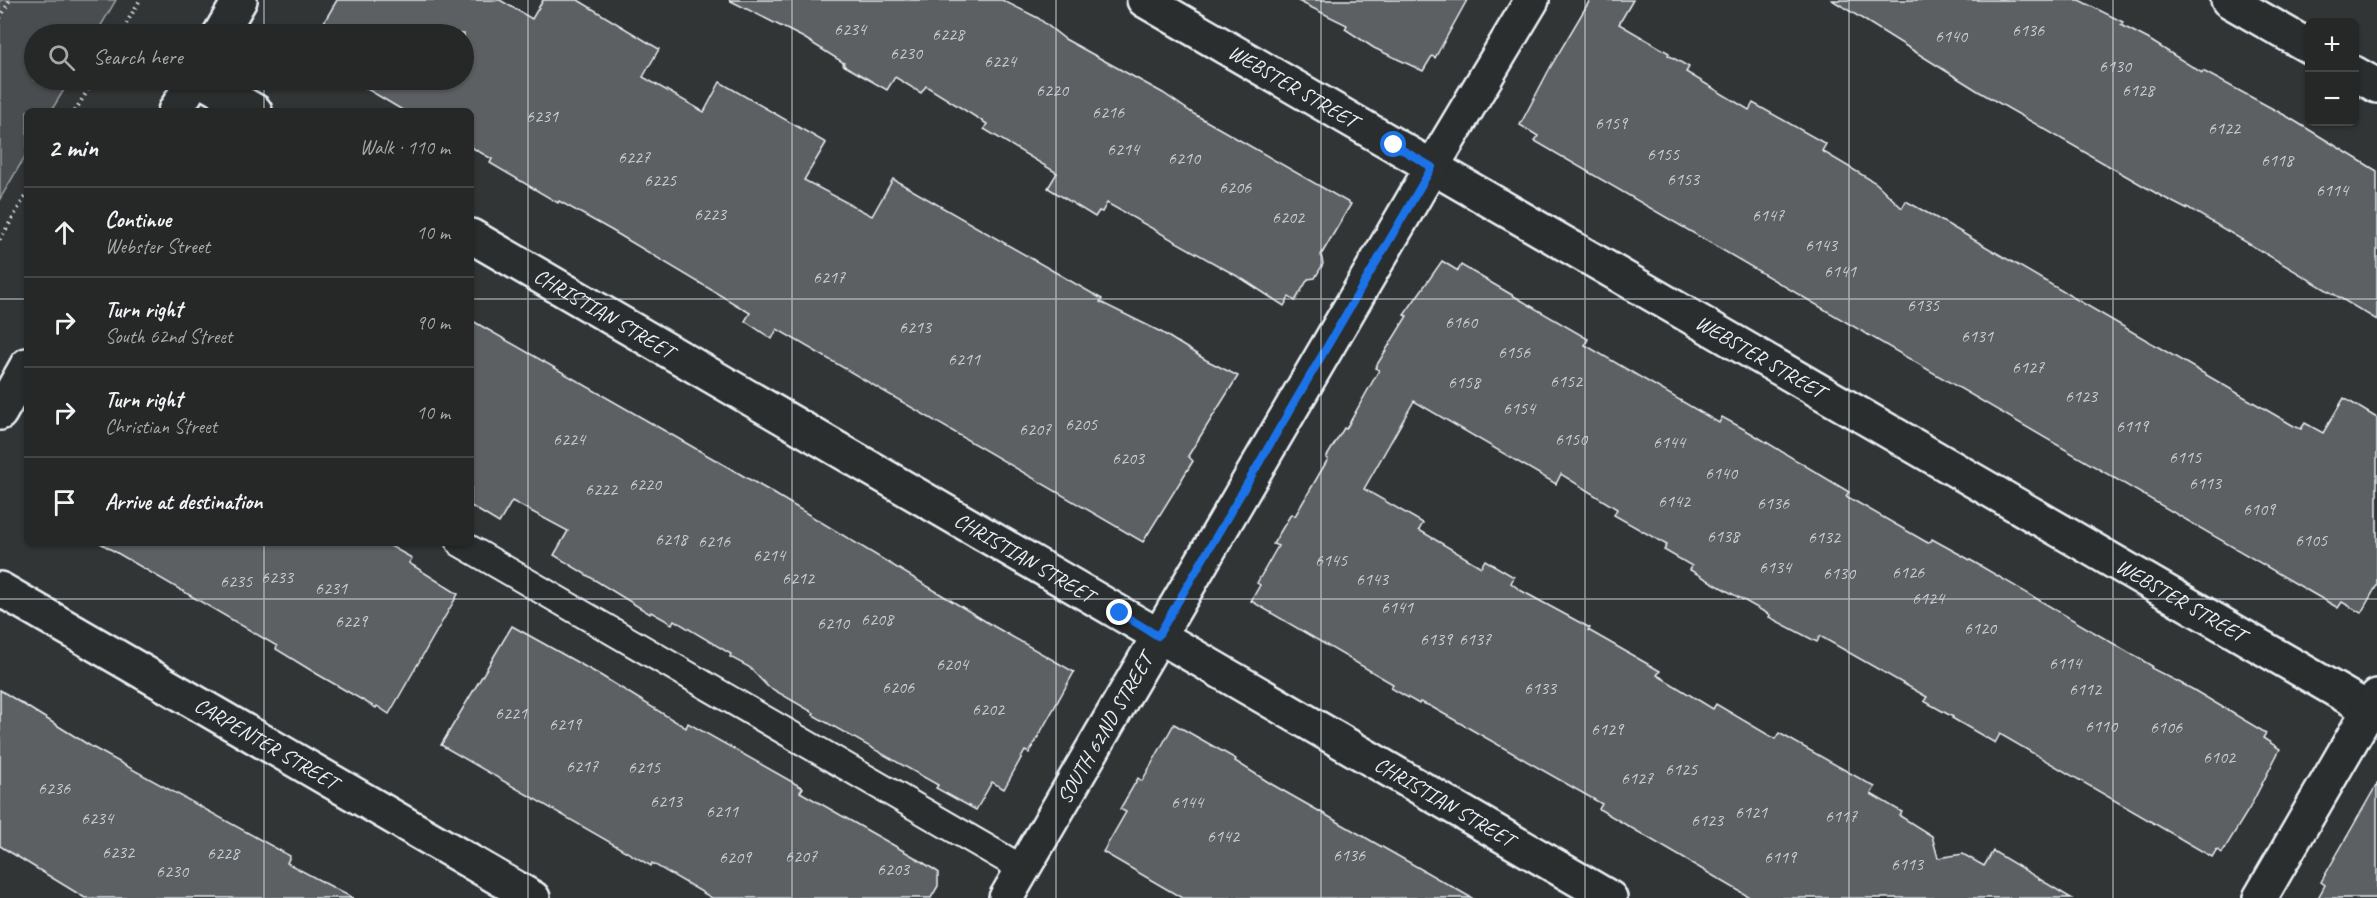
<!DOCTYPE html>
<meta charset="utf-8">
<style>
:root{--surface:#262828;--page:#2e3030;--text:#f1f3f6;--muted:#a4a6a8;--line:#424445}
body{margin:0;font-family:Caveat,sans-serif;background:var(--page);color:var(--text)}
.controls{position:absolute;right:18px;top:18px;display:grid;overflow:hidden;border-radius:9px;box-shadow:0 2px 4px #0004}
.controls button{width:54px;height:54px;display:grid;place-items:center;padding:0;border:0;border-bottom:2px solid var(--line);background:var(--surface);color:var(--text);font:30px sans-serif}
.stop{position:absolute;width:18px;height:18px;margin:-14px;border:4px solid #1a73e8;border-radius:50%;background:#fff}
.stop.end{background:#1a73e8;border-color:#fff;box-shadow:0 2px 6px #0008}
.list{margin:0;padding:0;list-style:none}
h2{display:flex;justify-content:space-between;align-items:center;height:78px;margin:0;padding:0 24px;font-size:26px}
h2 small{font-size:20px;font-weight:400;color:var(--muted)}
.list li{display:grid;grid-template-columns:39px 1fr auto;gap:18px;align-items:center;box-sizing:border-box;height:90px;padding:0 24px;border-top:2px solid var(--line)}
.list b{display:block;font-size:22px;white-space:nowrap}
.list p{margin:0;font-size:20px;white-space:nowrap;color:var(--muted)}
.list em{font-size:20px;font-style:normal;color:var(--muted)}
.icon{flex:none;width:33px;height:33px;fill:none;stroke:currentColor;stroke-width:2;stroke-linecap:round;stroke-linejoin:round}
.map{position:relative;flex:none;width:2377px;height:898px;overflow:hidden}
.search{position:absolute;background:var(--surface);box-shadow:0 2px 4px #0004;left:24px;top:24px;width:450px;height:66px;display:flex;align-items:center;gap:15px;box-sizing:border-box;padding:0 21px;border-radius:33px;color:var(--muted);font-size:22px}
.panel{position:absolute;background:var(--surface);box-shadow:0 2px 4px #0004;left:24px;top:108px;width:450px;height:438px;border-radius:9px}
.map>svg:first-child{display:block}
</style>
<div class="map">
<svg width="2377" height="898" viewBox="0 0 2377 898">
<rect width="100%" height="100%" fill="#323536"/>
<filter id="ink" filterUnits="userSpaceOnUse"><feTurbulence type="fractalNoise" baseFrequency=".0167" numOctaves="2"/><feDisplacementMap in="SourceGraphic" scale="12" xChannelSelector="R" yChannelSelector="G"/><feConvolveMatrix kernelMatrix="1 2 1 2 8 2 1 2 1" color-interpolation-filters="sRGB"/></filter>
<g filter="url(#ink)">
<polygon fill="#494d4f" stroke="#989fa4" stroke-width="1.5" points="0,0 116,0 96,34 34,34 34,80 70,80 51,111 27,111 27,153 0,199"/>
<g fill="#5c6063" stroke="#e8f1f8" stroke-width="1.5">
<polygon points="337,0 500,0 532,19 543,0 578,0 659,49 643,77 704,112 720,82 826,143 804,180 872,216 893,179 1102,299 1100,302 1161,332 1206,360 1238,376 1188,456 1193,461 1143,542 777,329 772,339 745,321 750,313 611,230 559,201 558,203 490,163 492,159 471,147 471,111 404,111 352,80 464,80 464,34 317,34"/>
<polygon points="729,0 1002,0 1038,18 1065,39 1163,93 1194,114 1351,204 1321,255 1323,264 1315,278 1308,279 1295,301 1289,297 1284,306 1244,280 1107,203 1102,212 1099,211 1095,217 1048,188 1057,173 984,129 987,124 926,86 921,93 895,77 887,90 843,65 844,63 804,38"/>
<polygon points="1296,0 1467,0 1435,58 1432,56 1423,71 1374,48 1345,29 1347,25"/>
<polygon points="1590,0 1633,0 1619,24 1669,53 1668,55 1689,67 1686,72 1749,110 1753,103 1826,144 1822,151 1876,183 1902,208 1906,201 1947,224 2294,426 2301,429 2305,423 2323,433 2344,398 2377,418 2377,585 2361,613 2342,602 2338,608 2312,593 1535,141 1538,136 1520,125 1551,66"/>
<polygon points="1832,0 2079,0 2123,22 2121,25 2148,39 2202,73 2203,71 2288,117 2377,171 2377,320 2187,207 2186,209 2161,196 1978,91"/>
<polygon points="1442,261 1458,271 1461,265 1507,292 1588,339 1585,345 1719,423 1722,417 1751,433 1849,492 1846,496 1928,543 1932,539 1972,561 2152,666 2151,668 2192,689 2266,733 2263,738 2280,749 2249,809 2222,853 2217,849 2212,857 2000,734 1995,743 1952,718 1953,717 1924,701 1927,697 1820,636 1817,642 1769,617 1770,615 1690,570 1692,566 1664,550 1667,545 1614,515 1617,509 1561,474 1556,484 1414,401 1364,489 1423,523 1419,530 1481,567 1485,560 1514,577 1511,583 1520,590 1590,628 1588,630 1660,671 1657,675 1713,709 1716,704 1775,739 1779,733 1875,787 1871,794 1902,812 1900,816 1932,836 1938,858 1963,854 1984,866 1993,851 2071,898 1751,898 1599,809 1602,804 1430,706 1420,702 1419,704 1391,688 1393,684 1251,601 1260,585 1257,583 1278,546 1273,544 1291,514 1295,516 1328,459 1326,458 1344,428 1346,429 1379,370 1375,368 1407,316 1404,315"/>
<polygon points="471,320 768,490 995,627 1074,672 1029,753 1025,751 1004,789 992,782 976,810 936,788 938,785 813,715 814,713 767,686 749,667 730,657 731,654 674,620 672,624 651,612 650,614 554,555 568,531 512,501 499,523 471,506"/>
<polygon points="100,543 385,543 412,558 409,563 458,594 389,714 377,706 376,708 317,674 276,649 277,646"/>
<polygon points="512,626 600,675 686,728 688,723 803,788 800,792 916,858 938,872 938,886 931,898 712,898 652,863 651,866 441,745"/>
<polygon points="0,690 92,747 290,856 287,863 353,898 85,898 0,846"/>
<polygon points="1174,724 1236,759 1235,761 1273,785 1472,898 1182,898 1103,852 1126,812 1120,809 1138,778 1142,781"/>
<polygon points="2377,784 2377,898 2318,898 2325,885 2321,882"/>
</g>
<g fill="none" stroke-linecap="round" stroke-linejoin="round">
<defs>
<polyline id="lane" points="460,543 1023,869"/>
<g id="street">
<path id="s1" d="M1144 0 2377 714"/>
<polyline points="2228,0 2310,47"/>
<polyline points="2354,73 2377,86"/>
<polyline points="201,80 255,111"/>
<path id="s2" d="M471 236 1610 898"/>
<path id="s3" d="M0 589 533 898"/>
<path id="s4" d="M1006 898 1432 167 1532 0"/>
<polyline points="2260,898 2377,696"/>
</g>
<g id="primary">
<polyline points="220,34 240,0"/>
<polyline points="175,111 194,80"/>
<polyline points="0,413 27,365"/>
</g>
</defs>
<use href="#lane" stroke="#e8f1f8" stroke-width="30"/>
<use href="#street" stroke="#e8f1f8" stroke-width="38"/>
<use href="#primary" stroke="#e8f1f8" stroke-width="38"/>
<g stroke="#e8f1f8" stroke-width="4" stroke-dasharray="1.5 4.5" stroke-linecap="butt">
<polyline points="0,18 10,0"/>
<polyline points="120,34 140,0"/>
<polyline points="75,111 94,80"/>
<polyline points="0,240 27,193"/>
</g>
<use href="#lane" stroke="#2a2d2e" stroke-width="26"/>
<use href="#street" stroke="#2a2d2e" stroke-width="33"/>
<use href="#primary" stroke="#2a2d2e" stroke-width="33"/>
</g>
</g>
<g fill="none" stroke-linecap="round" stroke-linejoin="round" filter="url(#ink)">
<polyline stroke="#1a73e8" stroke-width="8" points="1120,613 1158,636 1432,167 1394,145"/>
</g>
<path fill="none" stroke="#e8f1f8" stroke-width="1.5" stroke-opacity="0.55" d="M264 0V34M528 0V898M792 0V898M1056 0V898M1321 0V898M1585 0V898M1849 0V898M2113 0V898M264 80V111M0 299H27M471 299H2377M264 543V898M0 599H2377"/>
<g text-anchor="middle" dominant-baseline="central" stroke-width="4.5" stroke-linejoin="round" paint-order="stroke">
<g font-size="18" fill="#c5cdd3">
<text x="850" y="29">6234</text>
<text x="2028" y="30">6136</text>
<text x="948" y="34">6228</text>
<text x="1951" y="36">6140</text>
<text x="906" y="53">6230</text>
<text x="1000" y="61">6224</text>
<text x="2115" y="66">6130</text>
<text x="1052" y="90">6220</text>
<text x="2138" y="90">6128</text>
<text x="1108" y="112">6216</text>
<text x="542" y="116">6231</text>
<text x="1611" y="123">6159</text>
<text x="2224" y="128">6122</text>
<text x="1123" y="149">6214</text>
<text x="1663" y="154">6155</text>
<text x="634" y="157">6227</text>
<text x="1184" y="158">6210</text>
<text x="2277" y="160">6118</text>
<text x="1683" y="179">6153</text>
<text x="660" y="180">6225</text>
<text x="1235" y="187">6206</text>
<text x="2332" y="190">6114</text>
<text x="710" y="214">6223</text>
<text x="1768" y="215">6147</text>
<text x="1288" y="217">6202</text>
<text x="1821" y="245">6143</text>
<text x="1840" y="271">6141</text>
<text x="829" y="277">6217</text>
<text x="1923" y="305">6135</text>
<text x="1461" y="322">6160</text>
<text x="915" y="327">6213</text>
<text x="1977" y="336">6131</text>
<text x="1514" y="352">6156</text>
<text x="964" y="359">6211</text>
<text x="2028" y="367">6127</text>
<text x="1566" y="381">6152</text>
<text x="1464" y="382">6158</text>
<text x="2081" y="396">6123</text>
<text x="1519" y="408">6154</text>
<text x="1081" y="424">6205</text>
<text x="2132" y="426">6119</text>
<text x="1035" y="429">6207</text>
<text x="569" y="439">6224</text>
<text x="1571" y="439">6150</text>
<text x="1669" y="442">6144</text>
<text x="2185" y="457">6115</text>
<text x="1128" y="458">6203</text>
<text x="1721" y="473">6140</text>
<text x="2205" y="483">6113</text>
<text x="645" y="484">6220</text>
<text x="601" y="489">6222</text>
<text x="1674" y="501">6142</text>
<text x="1773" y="503">6136</text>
<text x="2259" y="509">6109</text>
<text x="1723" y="536">6138</text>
<text x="1824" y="537">6132</text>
<text x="671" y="539">6218</text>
<text x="2311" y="540">6105</text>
<text x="714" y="541">6216</text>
<text x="769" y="555">6214</text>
<text x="1331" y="560">6145</text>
<text x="1775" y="567">6134</text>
<text x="1908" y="572">6126</text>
<text x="1839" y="573">6130</text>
<text x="277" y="577">6233</text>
<text x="798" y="578">6212</text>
<text x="1372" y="579">6143</text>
<text x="236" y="581">6235</text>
<text x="331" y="588">6231</text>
<text x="1928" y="598">6124</text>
<text x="1397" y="607">6141</text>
<text x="877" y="619">6208</text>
<text x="351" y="621">6229</text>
<text x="833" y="623">6210</text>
<text x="1980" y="628">6120</text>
<text x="1436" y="639">6139</text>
<text x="1475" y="639">6137</text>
<text x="2065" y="663">6114</text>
<text x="952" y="664">6204</text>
<text x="898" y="687">6206</text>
<text x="1540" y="688">6133</text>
<text x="2085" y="689">6112</text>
<text x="988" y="709">6202</text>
<text x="511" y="713">6221</text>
<text x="565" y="724">6219</text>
<text x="2101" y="726">6110</text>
<text x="2166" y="727">6106</text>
<text x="1607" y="729">6129</text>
<text x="2219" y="757">6102</text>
<text x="582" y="766">6217</text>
<text x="644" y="767">6215</text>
<text x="1681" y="769">6125</text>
<text x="1637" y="778">6127</text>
<text x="54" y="788">6236</text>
<text x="666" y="801">6213</text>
<text x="1187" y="802">6144</text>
<text x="722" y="811">6211</text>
<text x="1751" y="812">6121</text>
<text x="1841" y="816">6117</text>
<text x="97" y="818">6234</text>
<text x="1707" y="820">6123</text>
<text x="1223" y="836">6142</text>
<text x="118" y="852">6232</text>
<text x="223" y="853">6228</text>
<text x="1349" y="855">6136</text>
<text x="801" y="856">6207</text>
<text x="735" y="857">6209</text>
<text x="1780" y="857">6119</text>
<text x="1907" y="864">6113</text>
<text x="893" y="869">6203</text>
<text x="172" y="871">6230</text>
</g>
<g font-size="21" fill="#e8f1f8" stroke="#2a2d2e">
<text stroke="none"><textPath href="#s1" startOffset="172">WEBSTER STREET</textPath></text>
<text stroke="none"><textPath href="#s2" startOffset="154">CHRISTIAN STREET</textPath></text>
<text stroke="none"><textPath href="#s1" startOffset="712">WEBSTER STREET</textPath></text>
<text stroke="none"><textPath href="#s2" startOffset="640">CHRISTIAN STREET</textPath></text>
<text stroke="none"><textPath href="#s1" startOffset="1198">WEBSTER STREET</textPath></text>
<text stroke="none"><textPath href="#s4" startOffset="196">SOUTH 62ND STREET</textPath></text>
<text stroke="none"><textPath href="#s3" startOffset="308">CARPENTER STREET</textPath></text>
<text stroke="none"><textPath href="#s2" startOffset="1126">CHRISTIAN STREET</textPath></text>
</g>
</g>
</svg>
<div class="controls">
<button>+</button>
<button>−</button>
</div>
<div class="stop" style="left:1394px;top:145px"></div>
<div class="stop end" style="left:1120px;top:613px"></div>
<div class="search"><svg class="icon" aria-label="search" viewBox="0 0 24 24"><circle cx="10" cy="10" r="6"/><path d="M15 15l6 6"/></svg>Search here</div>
<section class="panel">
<h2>2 min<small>Walk · 110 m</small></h2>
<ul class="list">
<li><svg class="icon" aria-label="ahead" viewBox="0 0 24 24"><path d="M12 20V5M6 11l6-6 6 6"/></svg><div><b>Continue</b><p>Webster Street</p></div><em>10 m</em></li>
<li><svg class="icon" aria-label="right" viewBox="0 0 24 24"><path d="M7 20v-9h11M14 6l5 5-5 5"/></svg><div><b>Turn right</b><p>South 62nd Street</p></div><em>90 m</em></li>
<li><svg class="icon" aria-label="right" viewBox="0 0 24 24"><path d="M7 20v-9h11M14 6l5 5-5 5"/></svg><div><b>Turn right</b><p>Christian Street</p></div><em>10 m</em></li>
<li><svg class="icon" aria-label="arrive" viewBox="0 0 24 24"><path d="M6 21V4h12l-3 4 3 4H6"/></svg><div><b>Arrive at destination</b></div></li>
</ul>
</section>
</div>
